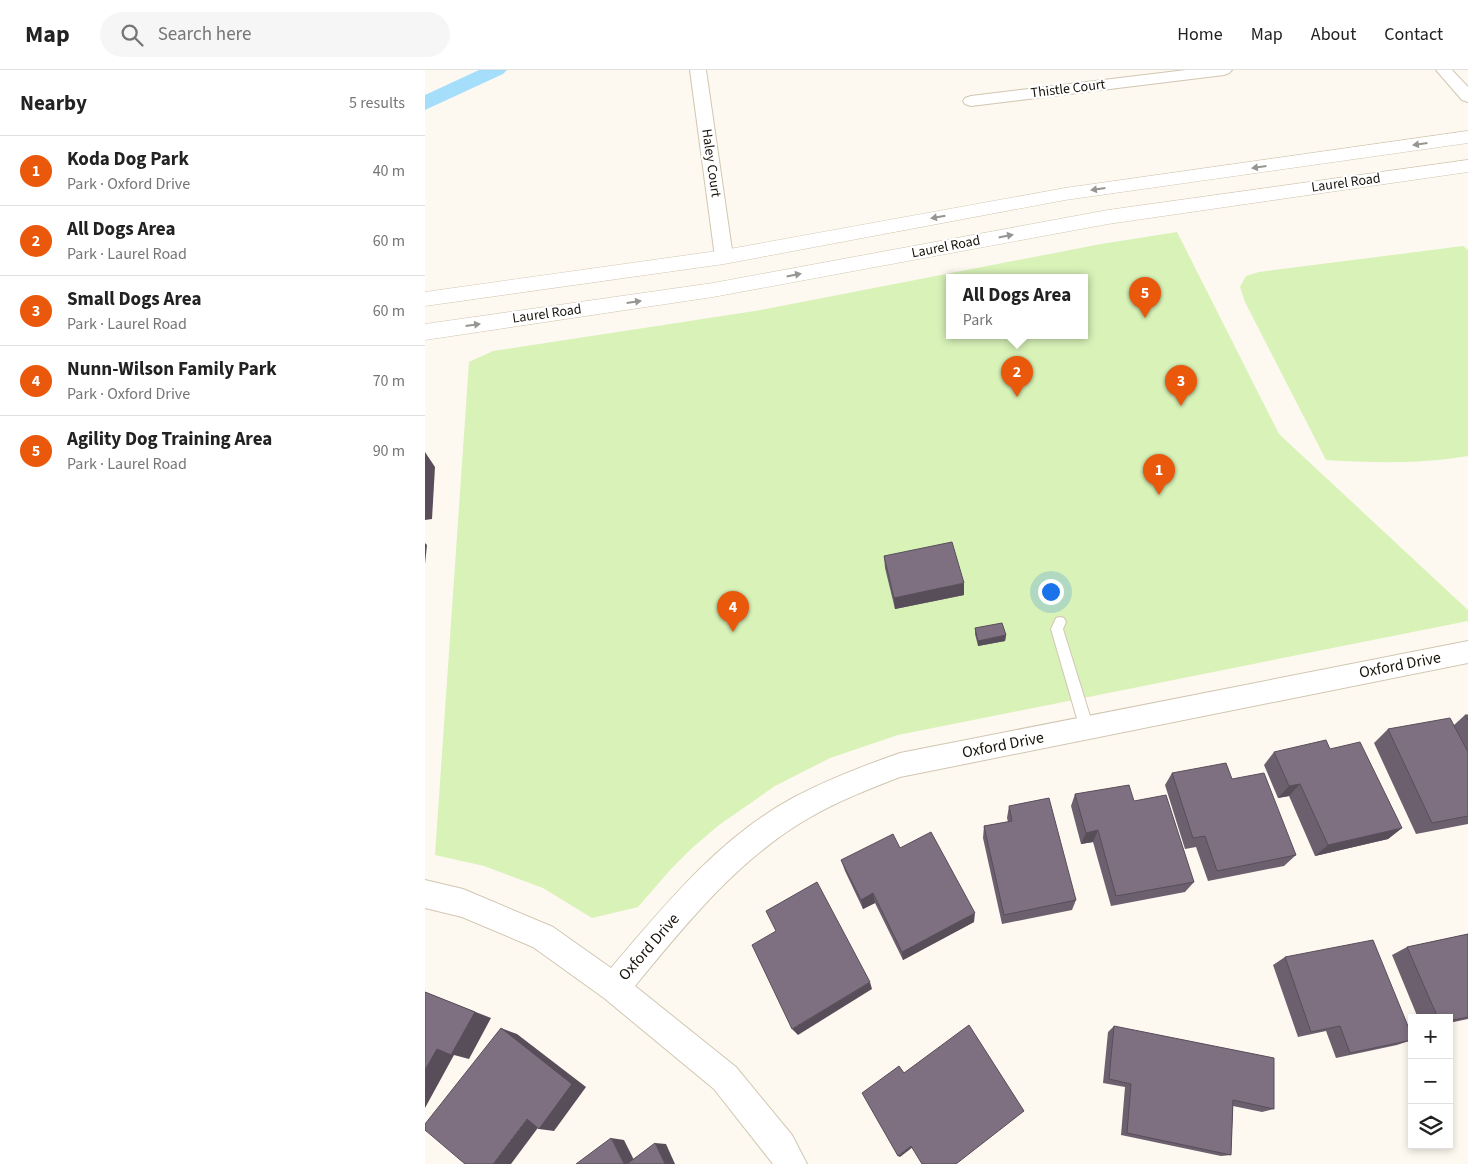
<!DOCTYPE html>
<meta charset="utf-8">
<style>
:root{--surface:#fff;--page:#f6f6f6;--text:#222;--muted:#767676;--line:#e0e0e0;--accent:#ea580c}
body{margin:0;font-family:"Source Sans 3",sans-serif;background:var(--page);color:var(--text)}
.controls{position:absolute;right:15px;bottom:15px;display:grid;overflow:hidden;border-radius:0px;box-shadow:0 2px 8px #0003}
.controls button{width:45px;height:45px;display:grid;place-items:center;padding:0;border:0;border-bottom:1px solid var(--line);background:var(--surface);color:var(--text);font:25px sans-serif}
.you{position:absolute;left:625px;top:521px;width:18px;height:18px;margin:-12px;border:4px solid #fff;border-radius:50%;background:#1a73e8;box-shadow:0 0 0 8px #1a73e833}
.badge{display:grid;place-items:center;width:32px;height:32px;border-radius:50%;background:var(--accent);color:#fff;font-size:16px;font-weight:700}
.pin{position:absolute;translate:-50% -41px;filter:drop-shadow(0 1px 2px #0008)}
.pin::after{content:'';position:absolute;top:26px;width:18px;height:15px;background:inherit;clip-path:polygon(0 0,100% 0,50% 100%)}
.popup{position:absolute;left:521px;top:204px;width:142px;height:65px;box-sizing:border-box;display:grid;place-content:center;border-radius:0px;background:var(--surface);filter:drop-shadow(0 1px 4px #0005);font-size:16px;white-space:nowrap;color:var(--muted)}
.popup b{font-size:19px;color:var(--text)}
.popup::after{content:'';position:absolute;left:50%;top:100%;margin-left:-10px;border:10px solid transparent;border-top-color:var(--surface)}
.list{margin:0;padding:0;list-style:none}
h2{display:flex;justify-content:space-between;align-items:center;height:65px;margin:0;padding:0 20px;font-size:21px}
h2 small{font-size:16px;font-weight:400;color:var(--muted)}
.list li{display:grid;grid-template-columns:32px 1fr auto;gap:15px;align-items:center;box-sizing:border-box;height:70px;padding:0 20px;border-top:1px solid var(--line)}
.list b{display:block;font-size:19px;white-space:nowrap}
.list p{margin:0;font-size:16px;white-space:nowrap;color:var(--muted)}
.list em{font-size:16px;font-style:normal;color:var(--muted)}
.icon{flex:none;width:28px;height:28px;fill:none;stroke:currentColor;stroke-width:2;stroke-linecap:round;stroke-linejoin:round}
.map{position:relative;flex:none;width:1043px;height:1094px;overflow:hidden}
header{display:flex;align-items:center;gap:30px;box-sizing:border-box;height:70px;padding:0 25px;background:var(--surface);border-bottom:1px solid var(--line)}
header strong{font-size:24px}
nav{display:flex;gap:28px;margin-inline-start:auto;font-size:18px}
.search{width:350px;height:45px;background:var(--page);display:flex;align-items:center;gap:12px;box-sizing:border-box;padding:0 18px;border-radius:28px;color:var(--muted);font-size:19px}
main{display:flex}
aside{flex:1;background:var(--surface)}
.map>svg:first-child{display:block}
</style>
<header>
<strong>Map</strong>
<div class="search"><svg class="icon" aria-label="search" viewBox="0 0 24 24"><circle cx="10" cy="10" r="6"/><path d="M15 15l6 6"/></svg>Search here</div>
<nav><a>Home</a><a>Map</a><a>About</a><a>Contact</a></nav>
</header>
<main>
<aside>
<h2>Nearby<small>5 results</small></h2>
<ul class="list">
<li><span class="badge">1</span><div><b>Koda Dog Park</b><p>Park · Oxford Drive</p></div><em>40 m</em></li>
<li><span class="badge">2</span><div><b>All Dogs Area</b><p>Park · Laurel Road</p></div><em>60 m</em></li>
<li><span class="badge">3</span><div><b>Small Dogs Area</b><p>Park · Laurel Road</p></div><em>60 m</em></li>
<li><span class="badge">4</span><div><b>Nunn-Wilson Family Park</b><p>Park · Oxford Drive</p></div><em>70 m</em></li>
<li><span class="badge">5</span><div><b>Agility Dog Training Area</b><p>Park · Laurel Road</p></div><em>90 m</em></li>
</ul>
</aside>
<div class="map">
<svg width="1043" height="1094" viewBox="0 0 1043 1094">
<rect width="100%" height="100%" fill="#fdf9f0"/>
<g fill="#d8f2b8" fill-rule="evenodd">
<path d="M752 162 854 364 1043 540V551L473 665 405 688 350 716 294 755 267 778 246 799 213 837 167 848 118 818 59 796 10 785 44 292 68 281 330 241 676 174ZM524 208H660V266H524Z"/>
<path d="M1038 176 1043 180V386C995 394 949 393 901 390L820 232 815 217 821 206 834 202Z"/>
</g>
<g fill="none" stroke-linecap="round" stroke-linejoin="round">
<polygon fill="#a5defb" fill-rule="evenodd" points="54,0 82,0 78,4 0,40 0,25"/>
<defs>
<polygon id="service" points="635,547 639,548 641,552 638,559 669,659 667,663 662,665 657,663 655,659 626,559 631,548"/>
<g id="minor">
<polygon points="265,0 281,0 308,187 305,191 299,193 293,191 290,187"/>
<polygon points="761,0 807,0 804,3 799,5 546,36 540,34 538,31 540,28 546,26"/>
<polygon points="1011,0 1027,0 1043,17 1043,32 1037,30"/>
<path d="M1043 571V593L475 707C444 719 413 731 384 748 314 788 261 854 210 916L311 997 367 1065 382 1094H348L289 1019 179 928 108 877 37 847 0 838V810L38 819 128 857 186 898C239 836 293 769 366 729 401 710 438 696 475 683Z"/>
</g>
<g id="secondary">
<polygon points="1043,61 1043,73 640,130 299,194 0,236 0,222 299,180 640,118"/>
<polygon points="1043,90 1043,102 683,154 288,227 0,270 0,254 288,213 683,140"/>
</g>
</defs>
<use href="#service" stroke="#d1c6b1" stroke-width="2"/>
<use href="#minor" stroke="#d1c6b1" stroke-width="2"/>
<use href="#secondary" stroke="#d1c6b1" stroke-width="1"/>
<use href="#service" fill="#fff" fill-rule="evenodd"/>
<use href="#minor" fill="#fff" fill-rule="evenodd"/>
<use href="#secondary" fill="#fff" fill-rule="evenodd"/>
</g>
<g fill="#6c606f">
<polygon points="459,486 539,525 470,539 460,498"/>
<polygon points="550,558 581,565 580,571 553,576 550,564"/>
<polygon points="1040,645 1043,645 1043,754 991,764 949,673 963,659 1029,655"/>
<polygon points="905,679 977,758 963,769 890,786 864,726 853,728 839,695 849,682"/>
<polygon points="747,703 807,709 871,785 859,796 783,811 771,777 760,779 740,715"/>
<polygon points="650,724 709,731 769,812 760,822 686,836 668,772 656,774 646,736"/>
<polygon points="584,736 651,830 647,840 577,854 558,768 559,756 583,752 582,748"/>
<polygon points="475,778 549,852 478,890 450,833 438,839 420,801 416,790"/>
<polygon points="1043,864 1043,949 1024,953 1024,948 993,948 967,885 982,877"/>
<polygon points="860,887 987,970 972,975 911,988 901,961 873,967 848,895"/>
<polygon points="689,956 849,1039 837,1042 808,1036 806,1085 796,1086 696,1065 700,1017 678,1013 683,962"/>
</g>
<g fill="#584e5a">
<polygon points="0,382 10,397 7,449 0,450"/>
<polygon points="0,473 2,475 0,494"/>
<polygon points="539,513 539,525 470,539 469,528"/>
<polygon points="581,565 580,571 553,576 553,571"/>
<polygon points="875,714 864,726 853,728 864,716"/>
<polygon points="977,758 963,769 890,786 903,775"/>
<polygon points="673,760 668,772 656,774 661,763"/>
<polygon points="448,823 450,833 438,839 436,830"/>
<polygon points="550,843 549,852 478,890 477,882"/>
<polygon points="445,912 447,919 373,965 367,959"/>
<polygon points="0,922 66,948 44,989 29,985 0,1038"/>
<polygon points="76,958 92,964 161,1017 129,1061 114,1059"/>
<polygon points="102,1049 118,1051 86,1094 68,1094"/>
<polygon points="186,1068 199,1070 211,1094 199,1094"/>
<polygon points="230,1073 241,1074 250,1094 240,1094"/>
<polygon points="486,1076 488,1077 475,1087 473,1086"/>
</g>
<g fill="#7e7081" stroke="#584e5a">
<polygon points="527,472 539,513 469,528 459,486"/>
<polygon points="577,553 581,565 553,571 550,558"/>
<polygon points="1040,645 1043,645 1043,650"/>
<polygon points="1025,648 1043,682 1043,746 1007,753 963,659"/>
<polygon points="901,670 905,679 935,672 977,758 903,775 875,714 864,716 849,682"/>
<polygon points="801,693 807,709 839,703 871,785 792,801 780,766 768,768 747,703"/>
<polygon points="704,715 709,731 741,725 769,812 691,826 673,760 661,763 650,724"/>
<polygon points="624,728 651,830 579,845 559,756 587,751 584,736"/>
<polygon points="506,762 550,843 477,882 448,823 436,830 416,790 468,764 475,778"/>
<polygon points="392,812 445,912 367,959 327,875 351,861 341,841"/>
<polygon points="1043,864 1043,947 1024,951 1024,948 1013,948 982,877"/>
<polygon points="948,870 987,966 987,970 925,983 915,956 886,962 860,887"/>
<polygon points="0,922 50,942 26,985 12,979 0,1000"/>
<polygon points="544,955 599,1041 531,1094 497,1094 486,1076 473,1086 437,1023 474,996 479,1003"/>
<polygon points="689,956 849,988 849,1039 808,1030 806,1085 702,1063 706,1014 684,1009"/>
<polygon points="76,958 147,1014 114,1059 102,1049 68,1094 40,1094 0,1060 0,1054"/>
<polygon points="186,1068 199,1094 151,1094"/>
<polygon points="230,1073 240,1094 202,1094"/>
</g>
<defs><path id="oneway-solid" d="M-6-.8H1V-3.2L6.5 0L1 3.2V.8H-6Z" transform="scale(1.25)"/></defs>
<g fill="#979592">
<use href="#oneway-solid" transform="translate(995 74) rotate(172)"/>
<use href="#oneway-solid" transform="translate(834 97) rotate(172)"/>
<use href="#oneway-solid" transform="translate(673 119) rotate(172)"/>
<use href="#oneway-solid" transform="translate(513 147) rotate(170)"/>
<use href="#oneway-solid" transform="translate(581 166) rotate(-11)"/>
<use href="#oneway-solid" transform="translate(369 205) rotate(-11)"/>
<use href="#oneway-solid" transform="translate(209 232) rotate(-8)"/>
<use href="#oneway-solid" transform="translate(48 255) rotate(-8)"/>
</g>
<g text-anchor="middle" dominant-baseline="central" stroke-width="4.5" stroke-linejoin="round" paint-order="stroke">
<g font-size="14" fill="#18140c" stroke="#fff">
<text transform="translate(643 19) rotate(-7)">Thistle Court</text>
<text transform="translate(286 93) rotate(82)">Haley Court</text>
<text transform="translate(921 113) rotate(-8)">Laurel Road</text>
<text transform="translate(521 177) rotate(-11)">Laurel Road</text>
<text transform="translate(122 244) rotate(-8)">Laurel Road</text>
</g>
<g font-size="16" fill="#18140c" stroke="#fff">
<text transform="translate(975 595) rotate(-11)">Oxford Drive</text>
<text transform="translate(578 675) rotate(-11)">Oxford Drive</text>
<text transform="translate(224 877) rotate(-49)">Oxford Drive</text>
</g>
</g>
</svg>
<div class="controls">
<button>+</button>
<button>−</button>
<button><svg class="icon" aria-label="layers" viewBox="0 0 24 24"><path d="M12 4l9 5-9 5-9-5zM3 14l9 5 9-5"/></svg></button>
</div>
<div class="you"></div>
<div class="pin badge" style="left:734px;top:425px">1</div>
<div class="pin badge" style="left:592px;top:327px">2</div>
<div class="popup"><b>All Dogs Area</b>Park</div>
<div class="pin badge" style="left:756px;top:336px">3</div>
<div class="pin badge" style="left:308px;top:562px">4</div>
<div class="pin badge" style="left:720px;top:248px">5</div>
</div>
</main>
